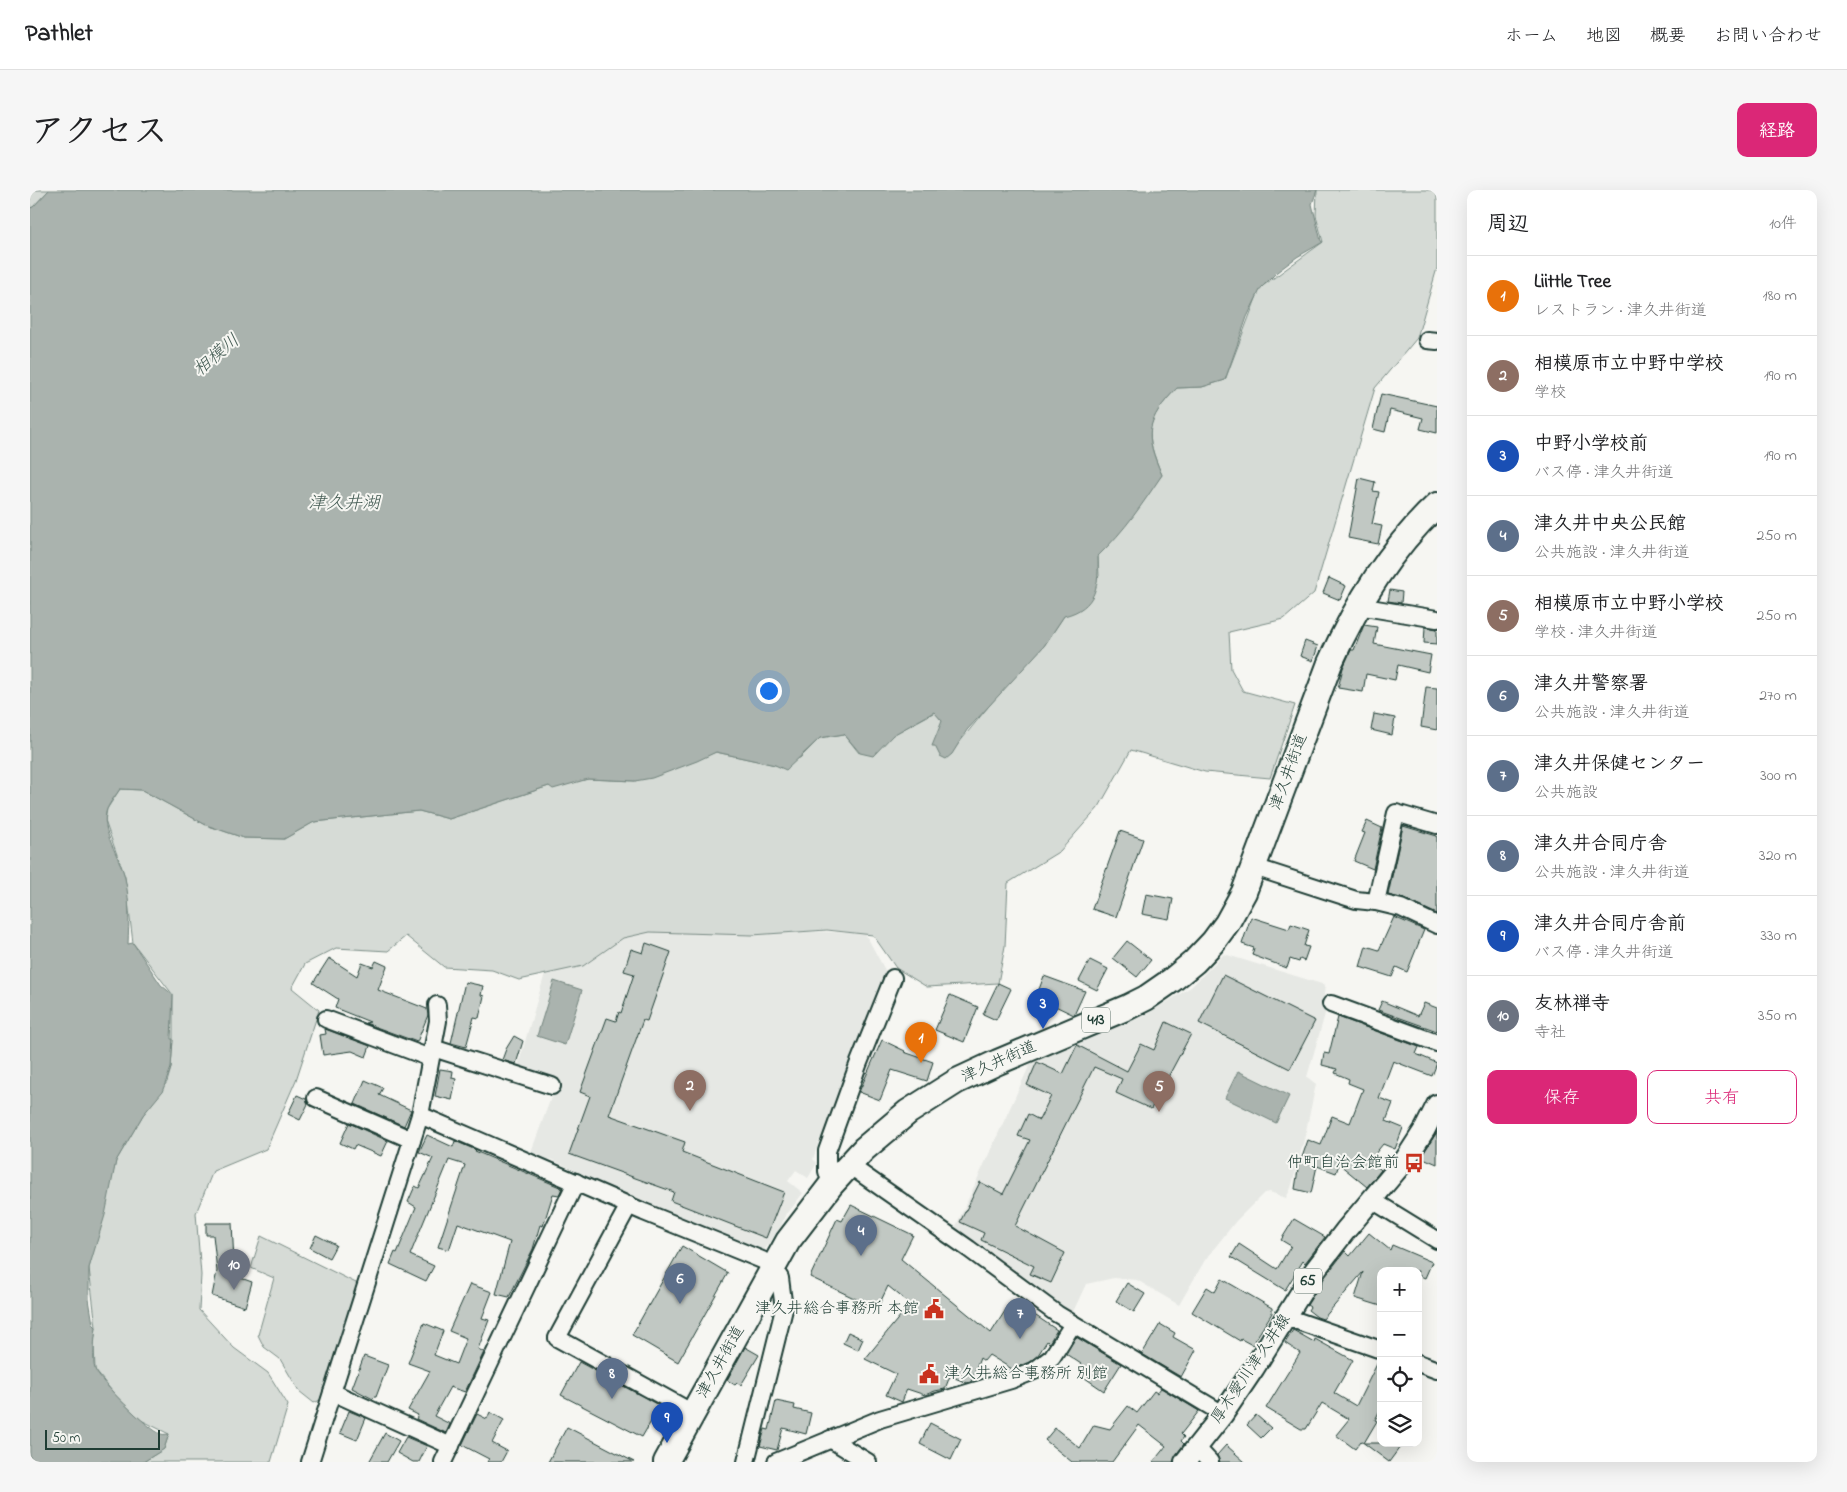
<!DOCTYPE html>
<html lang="ja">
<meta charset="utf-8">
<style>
:root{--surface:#fff;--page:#f6f6f6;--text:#202124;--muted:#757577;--line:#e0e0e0;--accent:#db2777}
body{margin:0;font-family:"Indie Flower","Klee One",sans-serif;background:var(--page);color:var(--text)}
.controls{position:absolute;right:15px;bottom:15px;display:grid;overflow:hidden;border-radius:10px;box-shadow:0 5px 20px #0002}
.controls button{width:45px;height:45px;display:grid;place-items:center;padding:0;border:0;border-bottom:1px solid var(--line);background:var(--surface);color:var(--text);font:25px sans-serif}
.scale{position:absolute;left:15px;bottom:12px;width:115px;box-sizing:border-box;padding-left:5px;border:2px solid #1f3d34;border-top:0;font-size:14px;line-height:18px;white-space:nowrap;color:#1f3d34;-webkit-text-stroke:4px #f6f6f2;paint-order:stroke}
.you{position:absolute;left:738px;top:500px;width:18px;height:18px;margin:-12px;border:4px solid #fff;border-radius:50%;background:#1a73e8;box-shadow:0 0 0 8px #1a73e833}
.badge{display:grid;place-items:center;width:32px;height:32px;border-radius:50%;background:var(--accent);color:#fff;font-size:16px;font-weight:700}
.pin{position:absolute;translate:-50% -41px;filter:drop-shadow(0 1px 2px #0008)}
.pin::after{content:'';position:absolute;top:26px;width:18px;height:15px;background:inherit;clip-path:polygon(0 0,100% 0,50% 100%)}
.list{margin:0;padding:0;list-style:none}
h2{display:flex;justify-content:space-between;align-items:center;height:65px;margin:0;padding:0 20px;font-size:21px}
h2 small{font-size:16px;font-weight:400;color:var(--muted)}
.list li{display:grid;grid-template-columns:32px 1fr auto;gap:15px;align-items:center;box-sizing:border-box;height:80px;padding:0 20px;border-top:1px solid var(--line)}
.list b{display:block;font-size:19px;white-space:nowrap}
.list p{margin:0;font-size:16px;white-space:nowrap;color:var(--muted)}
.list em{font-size:16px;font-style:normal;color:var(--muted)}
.actions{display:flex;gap:10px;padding:15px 20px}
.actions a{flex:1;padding:11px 0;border:1px solid var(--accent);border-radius:10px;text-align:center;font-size:18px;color:var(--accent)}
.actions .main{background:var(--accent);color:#fff}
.icon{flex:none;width:28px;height:28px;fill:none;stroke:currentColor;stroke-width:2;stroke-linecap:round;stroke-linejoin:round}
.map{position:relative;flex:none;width:1407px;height:1272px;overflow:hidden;border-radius:10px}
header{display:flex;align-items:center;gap:30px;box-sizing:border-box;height:70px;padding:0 25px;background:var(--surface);border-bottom:1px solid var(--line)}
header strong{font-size:24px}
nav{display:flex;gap:28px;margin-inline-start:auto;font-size:18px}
.intro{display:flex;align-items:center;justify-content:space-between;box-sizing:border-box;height:120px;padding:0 30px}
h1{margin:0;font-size:35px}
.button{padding:12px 22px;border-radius:10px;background:var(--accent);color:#fff;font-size:18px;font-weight:700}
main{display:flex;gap:30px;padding:0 30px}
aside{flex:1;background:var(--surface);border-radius:10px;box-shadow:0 5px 20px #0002}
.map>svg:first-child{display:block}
</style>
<header>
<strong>Pathlet</strong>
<nav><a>ホーム</a><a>地図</a><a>概要</a><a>お問い合わせ</a></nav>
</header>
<div class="intro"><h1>アクセス</h1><a class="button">経路</a></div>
<main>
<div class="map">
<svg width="1407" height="1272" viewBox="0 0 1407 1272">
<rect width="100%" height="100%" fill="#f6f6f2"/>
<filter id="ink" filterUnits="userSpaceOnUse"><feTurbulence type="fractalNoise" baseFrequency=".02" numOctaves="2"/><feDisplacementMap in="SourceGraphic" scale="10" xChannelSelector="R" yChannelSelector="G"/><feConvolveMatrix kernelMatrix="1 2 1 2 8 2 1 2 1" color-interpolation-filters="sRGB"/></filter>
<g filter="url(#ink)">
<g fill="#e6e8e4">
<polygon points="601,730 631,737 835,743 856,782 794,947 790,948 783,969 787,973 778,988 766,980 758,991 773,1003 758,1023 756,1023 751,1036 734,1061 627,1019 544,982 544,980 520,969 518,971 501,962 526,894 487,879 518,773"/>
<polygon points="1194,764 1295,795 1293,813 1297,817 1277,887 1286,894 1274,950 1261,998 1256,1008 1240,1002 1234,1003 1206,1031 1175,1070 1149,1115 1107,1090 1084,1088 1056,1094 1042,1124 1003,1099 925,1038 1002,870 1114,826 1161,797"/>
</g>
<g fill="#d6dbd6" stroke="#7a8c85">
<polygon points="0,0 19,0 3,17 0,18"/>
<path d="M1287 0H1407V78L1387 148 1345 198 1284 403 1254 429 1199 442 1201 479 1213 501 1265 515 1240 588 1175 582 1101 560 1069 617 1030 661 978 693 975 756 968 793 897 797 866 778 843 745 797 740 722 745 620 742 593 748 553 776 489 790 462 780 414 777 376 746 358 761 306 758 275 774 262 798 289 820 266 890 236 959 183 981 166 1023 171 1085 169 1120 204 1158 238 1183 258 1215 241 1272H113L134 1259 139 1244 111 1230 86 1206 65 1180 64 1153 66 1137 59 1078 86 971 113 925 137 892 141 878 143 849V805L103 753 95 687 75 631 77 619 90 599 112 600 176 635 214 648 254 649 284 632 389 621 419 629 519 596 558 589 605 591 686 562 746 575 770 568 790 548 814 544 829 563 905 522 912 531 920 564 983 486 1014 456 1034 426 1069 386 1068 366 1132 285C1114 243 1115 231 1147 198L1172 197 1195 190 1230 98 1293 52 1286 26Z"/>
<polygon points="231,1046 328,1094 290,1210 284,1213 269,1201 250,1169 234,1157 228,1145 244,1088 221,1078"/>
</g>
<g fill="#aab3ae" stroke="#72847d">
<path d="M19 0H1287L1282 14 1291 51 1293 52 1267 67 1247 82 1231 98 1217 127 1195 190 1172 197 1147 198C1115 231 1114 244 1132 285 1111 316 1096 339 1068 366 1069 395 1067 418 1034 426L1014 456 937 540 922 564 916 569 910 566 905 556H902L912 531 904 522 863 545 843 566 830 563 814 544 790 548 756 580 745 575 686 562 667 571 622 588 605 591 558 589 523 599 519 596 419 629 389 621 284 632 254 649 214 648 176 635 112 600 90 599C86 605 80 612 77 619 69 640 91 668 95 688 100 710 99 732 98 754L103 753 131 795 143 805 141 849H143L141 878 132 902 113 925 86 971 75 1025 59 1078V1109L63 1134 66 1137C65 1146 62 1171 65 1179 68 1190 120 1241 131 1244 134 1245 136 1244 139 1244L134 1259 113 1272H0V18L3 17Z"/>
<polygon points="524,791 552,800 535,855 507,846"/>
<polygon points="1208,881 1259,906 1246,933 1195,908"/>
</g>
<g fill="#c1c8c3" stroke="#1f3d34">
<polygon points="1351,204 1407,216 1407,243 1390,239 1393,228 1360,220 1355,242 1343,239"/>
<polygon points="1329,288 1345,292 1343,301 1349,302 1342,334 1352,336 1348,354 1318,348"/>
<polygon points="1299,388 1316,396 1310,410 1293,403"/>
<polygon points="1360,400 1372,402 1371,413 1358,411"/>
<polygon points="1334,435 1347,437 1344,454 1401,465 1398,482 1368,475 1365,490 1336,484 1333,502 1308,498 1313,478 1321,460 1324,460"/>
<polygon points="1395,437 1407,439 1407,454 1394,453"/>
<polygon points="1275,451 1288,456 1283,471 1270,466"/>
<polygon points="1396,497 1407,498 1407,540 1391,537"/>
<polygon points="1344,524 1365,528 1362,545 1341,540"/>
<polygon points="1337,631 1352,638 1343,679 1324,671 1335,643 1332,642"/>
<polygon points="1373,636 1407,646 1407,724 1375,709 1358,705"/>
<polygon points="1090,641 1113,649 1086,727 1062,719"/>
<polygon points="1116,704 1143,709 1139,729 1112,724"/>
<polygon points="1221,727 1259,739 1261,734 1279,740 1274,756 1279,757 1274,771 1270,769 1269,772 1260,769 1257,778 1222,765 1224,758 1212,754"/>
<polygon points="1364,727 1394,740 1377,782 1366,777 1362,787 1330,777 1336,756 1349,760"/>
<polygon points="1097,751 1121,770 1107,787 1083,768"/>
<polygon points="616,753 641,762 617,831 613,830 579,925 655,952 652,962 754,1002 736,1048 641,1011 644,1002 539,964 560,906 550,902 577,828 586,831 589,822 591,823 604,784 594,781 601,759 613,763"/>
<polygon points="299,768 327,786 332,773 343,777 346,771 357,776 348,800 397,819 398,825 387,852 335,833 340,832 305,818 308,809 283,793"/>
<polygon points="1060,770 1078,779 1067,800 1049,791"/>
<polygon points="1193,785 1285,831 1260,879 1169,833"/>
<polygon points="1014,786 1055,801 1044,825 1021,814 1017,824 1002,818"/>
<polygon points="435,792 453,796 451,805 454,806 449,828 444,827 436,857 421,853"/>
<polygon points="968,793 981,799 966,830 953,824"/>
<polygon points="920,805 948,817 934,852 905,840"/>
<polygon points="1352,811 1388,826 1394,813 1407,818 1407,841 1348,820"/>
<polygon points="1308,827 1389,857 1386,864 1407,873 1402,886 1363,871 1349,908 1363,913 1356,931 1373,938 1365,959 1353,954 1340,970 1351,980 1337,997 1309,974 1306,983 1287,976 1281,1003 1265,999 1269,973 1270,973 1278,950 1291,955 1302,926 1320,933 1333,899 1318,893 1319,889 1305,883 1307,879 1292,875 1294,863 1299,864"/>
<polygon points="1136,832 1161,844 1121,919 1086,903 1092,889 1064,877 985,1036 1035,1063 1021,1093 1000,1084 1004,1076 951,1050 954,1043 930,1032 950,992 973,1004 1000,950 988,946 998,924 1009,930 1021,906 997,895 1007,872 1033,884 1047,855 1097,881 1111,854 1124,860"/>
<polygon points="295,839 340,856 336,867 322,861 293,865 290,845 296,844"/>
<polygon points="484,846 493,851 486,874 472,870 476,859"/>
<polygon points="852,850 875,861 874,862 903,872 897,891 862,880 850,910 829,902"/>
<polygon points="410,879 423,881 422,888 426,889 422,910 405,906"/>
<polygon points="335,890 353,898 349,905 381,920 374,936 325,914"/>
<polygon points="267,905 276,909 278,914 270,930 258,924"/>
<polygon points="319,933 358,951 351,966 325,955 323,959 310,953"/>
<polygon points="1407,942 1407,974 1391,967"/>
<polygon points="397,945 423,957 425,951 446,960 445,961 532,998 529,1005 523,1004 513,1036 510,1035 503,1059 479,1107 466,1104 480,1052 428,1033 419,1060 408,1057 435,975 419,970 380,1065 404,1076 396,1091 360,1074 365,1062 367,1063 386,1017 378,1012 385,996 389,998 403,968 389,962"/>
<polygon points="821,1015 883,1045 871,1069 961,1143 982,1110 1027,1140 1019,1153 1017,1151 1008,1165 999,1172 982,1179 959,1165 954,1171 950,1168 941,1192 937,1193 920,1186 915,1199 905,1201 895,1205 877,1199 872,1212 856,1205 866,1184 835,1169 880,1114 858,1096 847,1119 780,1087 807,1029 812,1031"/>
<polygon points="1264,1029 1295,1047 1275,1073 1273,1071 1255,1100 1201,1067 1209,1054 1247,1079 1261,1056 1251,1050"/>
<polygon points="176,1033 202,1033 204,1072 209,1072 208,1087 222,1092 215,1117 182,1106 187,1081 183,1045 176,1045"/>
<polygon points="1339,1043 1360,1060 1362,1055 1402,1072 1395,1088 1388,1085 1388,1081 1351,1081 1351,1116 1325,1108 1333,1082 1293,1129 1287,1127 1278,1120 1280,1117 1277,1115 1295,1087 1315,1061 1320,1066"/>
<polygon points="286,1045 306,1055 299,1068 280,1058"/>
<polygon points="652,1056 698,1083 648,1172 602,1145"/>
<polygon points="1192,1089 1242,1118 1242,1123 1222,1155 1211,1149 1210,1151 1162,1122 1177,1097 1185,1102"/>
<polygon points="1097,1093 1115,1104 1104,1122 1086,1111"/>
<polygon points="440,1094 462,1102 452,1128 459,1130 448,1159 454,1162 435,1202 420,1197 404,1226 420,1234 416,1243 386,1229 388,1225 378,1220 400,1181 378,1173 394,1133 413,1141 404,1165 426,1174 436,1148 419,1141"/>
<polygon points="1130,1134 1145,1143 1143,1147 1166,1160 1151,1187 1112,1164"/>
<polygon points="1263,1140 1284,1152 1285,1149 1323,1170 1304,1203 1326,1216 1349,1170 1351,1170 1351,1218 1345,1230 1347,1231 1334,1253 1373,1253 1359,1272 1331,1251 1325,1259 1306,1245 1319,1229 1292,1213 1276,1239 1271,1239 1236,1218 1270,1163 1255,1153"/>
<polygon points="818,1142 833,1149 828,1160 813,1153"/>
<polygon points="1046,1147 1091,1174 1074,1201 1055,1188 1060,1180 1036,1164"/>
<polygon points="715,1157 729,1165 711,1195 707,1193 705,1195 697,1190"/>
<polygon points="334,1166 358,1175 346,1207 344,1207 343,1209 322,1198"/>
<polygon points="549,1172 630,1216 612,1247 531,1205"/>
<polygon points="1131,1198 1169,1221 1151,1244 1154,1247 1151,1251 1154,1254 1146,1265 1143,1272 1123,1272 1136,1256 1109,1235 1082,1272 1042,1272 1015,1250 1025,1238 1050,1258 1064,1235 1080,1239 1098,1216 1107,1223 1124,1201 1127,1203"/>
<polygon points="746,1211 765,1215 764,1219 781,1223 776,1244 753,1238 747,1260 730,1256 735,1239 739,1240"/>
<polygon points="319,1221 336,1228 327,1250 310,1243"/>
<polygon points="460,1222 474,1230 462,1253 477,1261 471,1272 457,1272 459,1269 432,1255 447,1224 457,1229"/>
<polygon points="1226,1225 1241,1238 1231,1248 1217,1235"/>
<polygon points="900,1233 931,1249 921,1270 890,1254"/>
<polygon points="537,1237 604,1272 518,1272"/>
<polygon points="355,1243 369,1251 357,1272 339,1272"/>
<polygon points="376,1247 397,1256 389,1272 383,1272 367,1263"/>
<polygon points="1196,1255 1215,1272 1190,1272 1187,1265"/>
</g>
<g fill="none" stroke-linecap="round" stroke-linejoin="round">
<defs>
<g id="minor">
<polyline points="1397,150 1407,151"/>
<polyline points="1328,416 1407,429"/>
<polyline points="1224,677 1326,710 1346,712 1371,718 1407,735"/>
<polyline points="1346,712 1366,623 1407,635"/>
<polyline points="1301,814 1407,853"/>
<polyline points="296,829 400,868"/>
<polyline points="403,858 522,896"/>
<polyline points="286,908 382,950"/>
<polyline points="390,925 408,831 407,815"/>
<polyline points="819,975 939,1059 1027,1124 1193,1224"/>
<polyline points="801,995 797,981 797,961 828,875 863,788"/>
<polyline points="1342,1010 1407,1050"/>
<polyline points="599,1015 527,1148 663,1223"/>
<polyline points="1256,1127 1351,1160"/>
<polyline points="1388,1173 1407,1180"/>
<polyline points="302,1202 421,1256"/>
<polyline points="800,1249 838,1272"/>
<polyline points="1167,1258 1180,1272"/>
<polyline points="280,1272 390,925 614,1022 732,1070 743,1077 750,1088 754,1119 716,1272"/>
<polyline points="413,1272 546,992"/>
<polyline points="746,1272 850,1229 981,1190 1004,1181 1022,1167 1043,1134"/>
</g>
<polyline id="major" points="1155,1272 1193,1224 1224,1178 1285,1080 1315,1041 1375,970 1395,939 1407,915"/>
<path id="highway" d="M636 1272 758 1051 801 995 834 959 878 922 927 891 968 872 1098 817 1116 808 1142 790 1164 772 1183 752 1197 733 1214 702 1300 473C1326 415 1360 359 1407 315"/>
</defs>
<use href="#minor" stroke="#1f3d34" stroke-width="20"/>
<use href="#major" stroke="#1f3d34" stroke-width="24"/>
<use href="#highway" stroke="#1f3d34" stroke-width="28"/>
<use href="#minor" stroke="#f6f6f2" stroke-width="16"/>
<use href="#major" stroke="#f6f6f2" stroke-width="20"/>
<use href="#highway" stroke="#f6f6f2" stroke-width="24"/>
</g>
</g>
<defs>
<symbol id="bus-bare" viewBox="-9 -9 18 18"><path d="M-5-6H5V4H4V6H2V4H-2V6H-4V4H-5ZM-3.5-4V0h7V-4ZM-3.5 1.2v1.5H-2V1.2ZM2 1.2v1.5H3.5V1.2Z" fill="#c8321e" stroke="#f6f6f2" stroke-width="2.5" paint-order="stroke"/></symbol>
<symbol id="civic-bare" viewBox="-9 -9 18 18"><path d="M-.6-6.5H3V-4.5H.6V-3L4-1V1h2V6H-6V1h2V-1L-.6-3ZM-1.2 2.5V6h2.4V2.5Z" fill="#c8321e" stroke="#f6f6f2" stroke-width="2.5" paint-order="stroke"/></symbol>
</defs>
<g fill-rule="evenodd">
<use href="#bus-bare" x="1370" y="959" width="28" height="28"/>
<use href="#civic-bare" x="890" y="1105" width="28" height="28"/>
<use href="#civic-bare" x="885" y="1170" width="28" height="28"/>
</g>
<g text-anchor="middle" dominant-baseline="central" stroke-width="4" stroke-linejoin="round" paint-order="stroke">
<g fill="#f6f6f2" stroke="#60746d" stroke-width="1">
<rect x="1052" y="817.5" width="28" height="25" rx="4"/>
<rect x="1264" y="1078.5" width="28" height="25" rx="4"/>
</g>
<g font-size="15" font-weight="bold" fill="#1f3d34">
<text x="1066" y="830">413</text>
<text x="1278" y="1091">65</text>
</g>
<g font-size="16" fill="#1f3d34" stroke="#f6f6f2">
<text transform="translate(1259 582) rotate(-70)">津久井街道</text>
<text transform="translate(969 872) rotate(-24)">津久井街道</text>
<text transform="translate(691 1172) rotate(-61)">津久井街道</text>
<text transform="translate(1221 1179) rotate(-56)">厚木愛川津久井線</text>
</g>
<g font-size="16" fill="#1f3d34" stroke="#f6f6f2" text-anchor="end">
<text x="1369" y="973">仲町自治会館前</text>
<text x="889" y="1119">津久井総合事務所 本館</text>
<text x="914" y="1184" text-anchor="start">津久井総合事務所 別館</text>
</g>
<g font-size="18" font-style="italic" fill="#425a52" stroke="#f6f6f2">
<text transform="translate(187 166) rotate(-40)">相模川</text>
<text x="314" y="314">津久井湖</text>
</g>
</g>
</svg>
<div class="controls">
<button>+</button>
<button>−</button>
<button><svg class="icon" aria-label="locate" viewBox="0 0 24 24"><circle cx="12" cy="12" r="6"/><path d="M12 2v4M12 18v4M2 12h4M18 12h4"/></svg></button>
<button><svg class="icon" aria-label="layers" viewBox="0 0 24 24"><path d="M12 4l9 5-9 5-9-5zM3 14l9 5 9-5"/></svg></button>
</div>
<div class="scale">50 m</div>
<div class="you"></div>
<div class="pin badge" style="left:891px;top:873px;background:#e8710a">1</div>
<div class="pin badge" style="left:660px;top:921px;background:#8d6e63">2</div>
<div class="pin badge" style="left:1013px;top:839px;background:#1a4fb4">3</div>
<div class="pin badge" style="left:831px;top:1066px;background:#5c6f8a">4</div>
<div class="pin badge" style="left:1129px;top:922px;background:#8d6e63">5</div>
<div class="pin badge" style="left:650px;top:1114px;background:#5c6f8a">6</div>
<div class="pin badge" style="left:990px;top:1149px;background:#5c6f8a">7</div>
<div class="pin badge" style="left:582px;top:1209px;background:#5c6f8a">8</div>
<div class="pin badge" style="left:637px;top:1253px;background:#1a4fb4">9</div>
<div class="pin badge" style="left:204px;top:1100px;background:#6b7280">10</div>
</div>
<aside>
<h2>周辺<small>10件</small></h2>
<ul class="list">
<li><span class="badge" style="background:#e8710a">1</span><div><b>Liittle Tree</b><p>レストラン · 津久井街道</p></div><em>180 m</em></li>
<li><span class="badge" style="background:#8d6e63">2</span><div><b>相模原市立中野中学校</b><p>学校</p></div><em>190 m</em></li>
<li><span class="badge" style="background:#1a4fb4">3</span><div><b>中野小学校前</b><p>バス停 · 津久井街道</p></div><em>190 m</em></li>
<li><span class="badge" style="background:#5c6f8a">4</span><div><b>津久井中央公民館</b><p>公共施設 · 津久井街道</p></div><em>250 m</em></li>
<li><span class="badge" style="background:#8d6e63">5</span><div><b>相模原市立中野小学校</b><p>学校 · 津久井街道</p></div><em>250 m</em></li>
<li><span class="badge" style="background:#5c6f8a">6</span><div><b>津久井警察署</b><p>公共施設 · 津久井街道</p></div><em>270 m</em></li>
<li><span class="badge" style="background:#5c6f8a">7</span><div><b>津久井保健センター</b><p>公共施設</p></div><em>300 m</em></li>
<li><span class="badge" style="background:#5c6f8a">8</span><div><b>津久井合同庁舎</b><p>公共施設 · 津久井街道</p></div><em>320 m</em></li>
<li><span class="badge" style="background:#1a4fb4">9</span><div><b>津久井合同庁舎前</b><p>バス停 · 津久井街道</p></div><em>330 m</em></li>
<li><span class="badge" style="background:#6b7280">10</span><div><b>友林禅寺</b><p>寺社</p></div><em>350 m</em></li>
</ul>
<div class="actions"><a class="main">保存</a><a>共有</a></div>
</aside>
</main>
